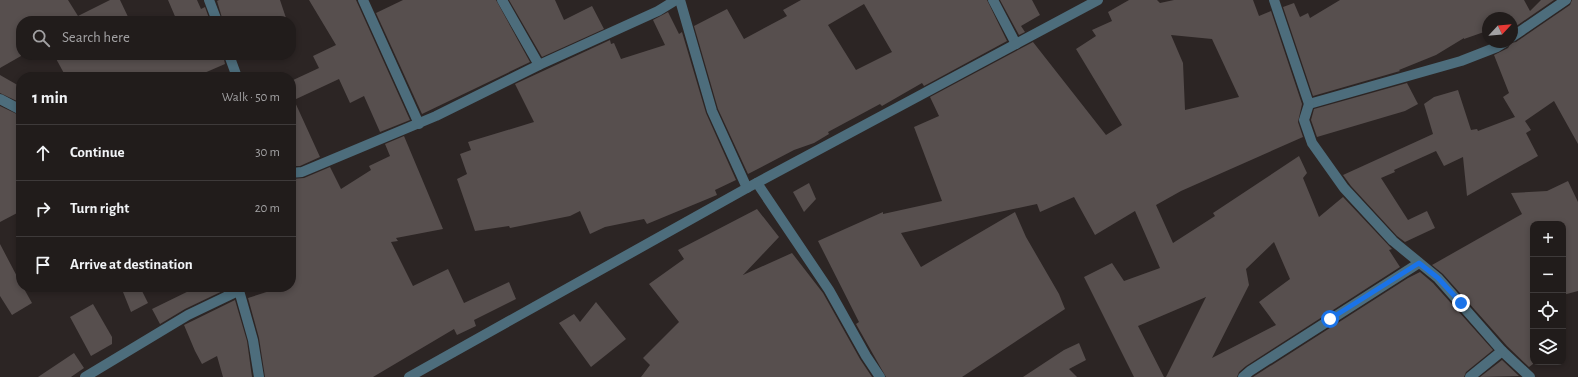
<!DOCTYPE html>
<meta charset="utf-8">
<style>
:root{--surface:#211c1b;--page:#2d2928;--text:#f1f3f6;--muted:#a2a1a3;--line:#3e3a3a}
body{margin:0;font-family:"Alegreya Sans",sans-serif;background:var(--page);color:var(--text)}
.controls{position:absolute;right:12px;bottom:12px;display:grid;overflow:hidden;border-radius:8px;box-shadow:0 2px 6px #0003}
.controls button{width:36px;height:36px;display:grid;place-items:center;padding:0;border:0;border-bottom:1px solid var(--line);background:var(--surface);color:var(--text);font:20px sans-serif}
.compass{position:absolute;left:1482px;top:12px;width:36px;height:36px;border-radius:50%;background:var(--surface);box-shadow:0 2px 6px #0003;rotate:64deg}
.stop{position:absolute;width:12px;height:12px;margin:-9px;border:3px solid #1a73e8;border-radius:50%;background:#fff}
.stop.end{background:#1a73e8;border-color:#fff;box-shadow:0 1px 4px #0008}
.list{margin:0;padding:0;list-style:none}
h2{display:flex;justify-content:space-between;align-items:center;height:52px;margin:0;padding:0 16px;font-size:17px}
h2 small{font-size:13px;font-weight:400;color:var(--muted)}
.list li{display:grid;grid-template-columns:26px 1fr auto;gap:12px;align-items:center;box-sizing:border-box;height:56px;padding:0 16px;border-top:1px solid var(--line)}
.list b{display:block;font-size:15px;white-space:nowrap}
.list em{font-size:13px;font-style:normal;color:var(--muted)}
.icon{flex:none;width:22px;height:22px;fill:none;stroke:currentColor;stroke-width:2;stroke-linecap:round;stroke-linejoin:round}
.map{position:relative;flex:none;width:1578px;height:377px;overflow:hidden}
.search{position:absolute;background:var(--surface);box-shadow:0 2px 6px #0003;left:16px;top:16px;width:280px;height:44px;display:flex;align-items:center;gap:10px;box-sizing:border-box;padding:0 14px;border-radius:16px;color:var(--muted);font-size:15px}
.panel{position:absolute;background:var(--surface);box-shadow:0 2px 6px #0003;left:16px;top:72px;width:280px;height:220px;border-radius:16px}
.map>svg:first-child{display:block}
</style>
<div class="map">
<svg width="1578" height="377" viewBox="0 0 1578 377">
<rect width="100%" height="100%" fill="#2c2524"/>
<g fill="#574f4e" fill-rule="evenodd">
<polygon points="0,0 68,0 78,16 110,0 120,0 130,21 21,21 21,56 0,68"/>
<polygon points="168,0 197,0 201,9 205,7 210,21 177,21"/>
<polygon points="219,0 280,0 287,21 223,21 217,1"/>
<polygon points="309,0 356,0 410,120 380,132 364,96 350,103 339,79 294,100 320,157 300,166 291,166 291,81 319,68 313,56 336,45"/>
<polygon points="403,0 496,0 530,62 422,114 376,13"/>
<polygon points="509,0 555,0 564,20 592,6 604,29 542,57"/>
<path d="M801 0H987L1007 41 924 86 922 83 882 106 880 104 828 132 829 134 814 143 794 150 748 174 718 109 694 26 727 9 744 39 787 16 783 10ZM864 4 892 52 856 70 828 25Z"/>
<polygon points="1000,0 1032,0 1040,15 1021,26 1025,32 1019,35"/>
<path d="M1129 0H1157L1160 3 1174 0H1253L1259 16 1271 11 1302 104 1298 122 1303 137 1181 191 1156 205 1173 243 1215 216 1213 213 1299 156 1307 173 1303 178 1319 217 1343 197 1392 249 1389 250 1400 267 1246 366 1239 372 1237 377H1166L1206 297 1138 326 1164 377H1134L1084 277 1112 263 1124 281 1160 268 1135 211 1095 235 1074 197 1040 212 1037 204 901 233 921 267 1015 212 1026 237 1059 294 1065 309 962 377H886L856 324 859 322 818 241 883 212V214L942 201 914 127 939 116 930 97 1033 42 1106 135 1122 125 1076 49 1096 36 1092 30 1112 21 1108 12ZM1171 35 1212 39 1239 97 1185 110 1183 63ZM1274 242 1290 279 1259 302 1276 325 1212 358 1249 285 1246 269Z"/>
<polygon points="1340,0 1524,0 1530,11 1541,0 1554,0 1512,29 1512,18 1488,18 1488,42 1484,32 1464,39 1464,38 1436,55 1399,70 1400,71 1313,96 1283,7 1294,3 1300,17 1308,13 1310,18"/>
<polygon points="1572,0 1578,0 1578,144 1554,101 1525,121 1531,130 1526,133 1538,156 1467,196 1463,157 1444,166 1436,151 1394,170 1395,172 1381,178 1408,220 1427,211 1435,228 1405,242 1397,236 1351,186 1343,175 1433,134 1424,104 1434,97 1458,90 1471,130 1477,129 1478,131 1515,117 1503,97 1509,93 1494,55 1508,48 1511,43 1516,42 1570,5"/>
<polygon points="668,12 679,34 682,32 706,113 736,180 715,190 717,195 647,224 644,219 605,227 590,234 580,211 570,216 510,228 509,226 475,231 457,179 467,174 460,154 471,150 468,142 534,122 515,84 610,40 611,44 614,43 621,59 665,45 653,20"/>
<polygon points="54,55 223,55 225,64 195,77 66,77"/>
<polygon points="0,75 21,87 21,103 0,93"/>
<polygon points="1407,83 1418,104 1405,111 1317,137 1311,120 1314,109"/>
<polygon points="0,106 21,116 21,211 0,222"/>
<polygon points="404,136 443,229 396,238 398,241 391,242 413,286 448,269 464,303 509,282 516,299 474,320 476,326 457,335 454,329 373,377 265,377 259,338 248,298 282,287 291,287 291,179 304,178 330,167 341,189 371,170 369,166 390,156 385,144"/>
<polygon points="1568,181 1578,202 1578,291 1563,295 1563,224 1533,224 1533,364 1529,367 1507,346 1443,274 1432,265 1522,214 1511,193 1547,191"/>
<polygon points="809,183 816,199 804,212 793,192"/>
<polygon points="757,209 779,237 743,275 792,253 823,293 860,359 872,377 641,377 650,365 643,358 679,322 649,284 684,259 678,250"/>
<polygon points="0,244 21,284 21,287 23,287 32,303 12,315 0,296"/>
<polygon points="1420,272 1433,283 1493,350 1466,372 1464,377 1253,377 1408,278"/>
<polygon points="121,287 140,287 148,303 131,312"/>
<polygon points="197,287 231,287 185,309 160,324 152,309"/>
<polygon points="235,300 247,341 252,377 223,377 217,356 202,364 195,351 184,325"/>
<polygon points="596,302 626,339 591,367 559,323 574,314 580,322"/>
<polygon points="93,304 112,337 112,344 91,356 70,317"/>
<polygon points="1079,343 1086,360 1069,369 1077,377 1023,377 1064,350"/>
<polygon points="74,353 84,368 71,377 38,377"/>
<polygon points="1502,360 1519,376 1480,377"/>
</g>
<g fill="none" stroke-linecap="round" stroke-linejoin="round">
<g stroke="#4d6d7c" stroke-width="10">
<polyline points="209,0 217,21"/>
<polyline points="363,0 419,124"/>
<polyline points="502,0 539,65"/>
<polyline points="680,0 712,111 747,188"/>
<polyline points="993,0 1016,44"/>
<polyline points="1274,0 1309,104 1461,61 1497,47 1505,42"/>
<polyline points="1512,37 1566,0"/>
<polyline points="229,55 237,77"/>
<polyline points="0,99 21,110"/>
<polyline points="1309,104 1304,120 1312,143 1344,188 1393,241 1438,278 1502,351 1530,377"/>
<polyline points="291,173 302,172 436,116 539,65 658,11 676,0"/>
<polyline points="757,183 829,290 866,356 880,377"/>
<polyline points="238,287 253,340 259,377"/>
<polyline points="85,377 188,315 238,291"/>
<polyline points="409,377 747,188 1098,0"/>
<polyline points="1243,377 1250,371 1419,263"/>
<polyline points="1470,377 1502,351"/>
</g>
</g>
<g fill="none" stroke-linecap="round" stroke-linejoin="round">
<polyline stroke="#1a73e8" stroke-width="5" points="1330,319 1419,263 1438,278 1461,303"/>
</g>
</svg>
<div class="controls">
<button>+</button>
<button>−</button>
<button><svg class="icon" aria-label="locate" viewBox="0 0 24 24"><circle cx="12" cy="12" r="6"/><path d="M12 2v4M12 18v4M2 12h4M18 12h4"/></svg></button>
<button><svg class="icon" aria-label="layers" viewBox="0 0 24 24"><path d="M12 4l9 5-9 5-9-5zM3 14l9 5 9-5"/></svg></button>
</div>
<svg class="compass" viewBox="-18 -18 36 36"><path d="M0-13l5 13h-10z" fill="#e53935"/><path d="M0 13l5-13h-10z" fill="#a2a1a3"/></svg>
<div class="stop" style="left:1330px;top:319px"></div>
<div class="stop end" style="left:1461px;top:303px"></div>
<div class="search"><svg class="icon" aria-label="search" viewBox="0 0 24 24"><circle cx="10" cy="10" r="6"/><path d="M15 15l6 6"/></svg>Search here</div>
<section class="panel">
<h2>1 min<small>Walk · 50 m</small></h2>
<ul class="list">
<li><svg class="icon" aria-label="ahead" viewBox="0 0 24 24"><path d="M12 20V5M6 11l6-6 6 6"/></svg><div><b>Continue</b></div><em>30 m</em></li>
<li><svg class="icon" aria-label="right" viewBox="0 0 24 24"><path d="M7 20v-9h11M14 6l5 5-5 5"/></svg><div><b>Turn right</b></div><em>20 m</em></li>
<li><svg class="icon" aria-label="arrive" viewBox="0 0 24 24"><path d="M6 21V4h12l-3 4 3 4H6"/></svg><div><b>Arrive at destination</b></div></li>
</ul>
</section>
</div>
